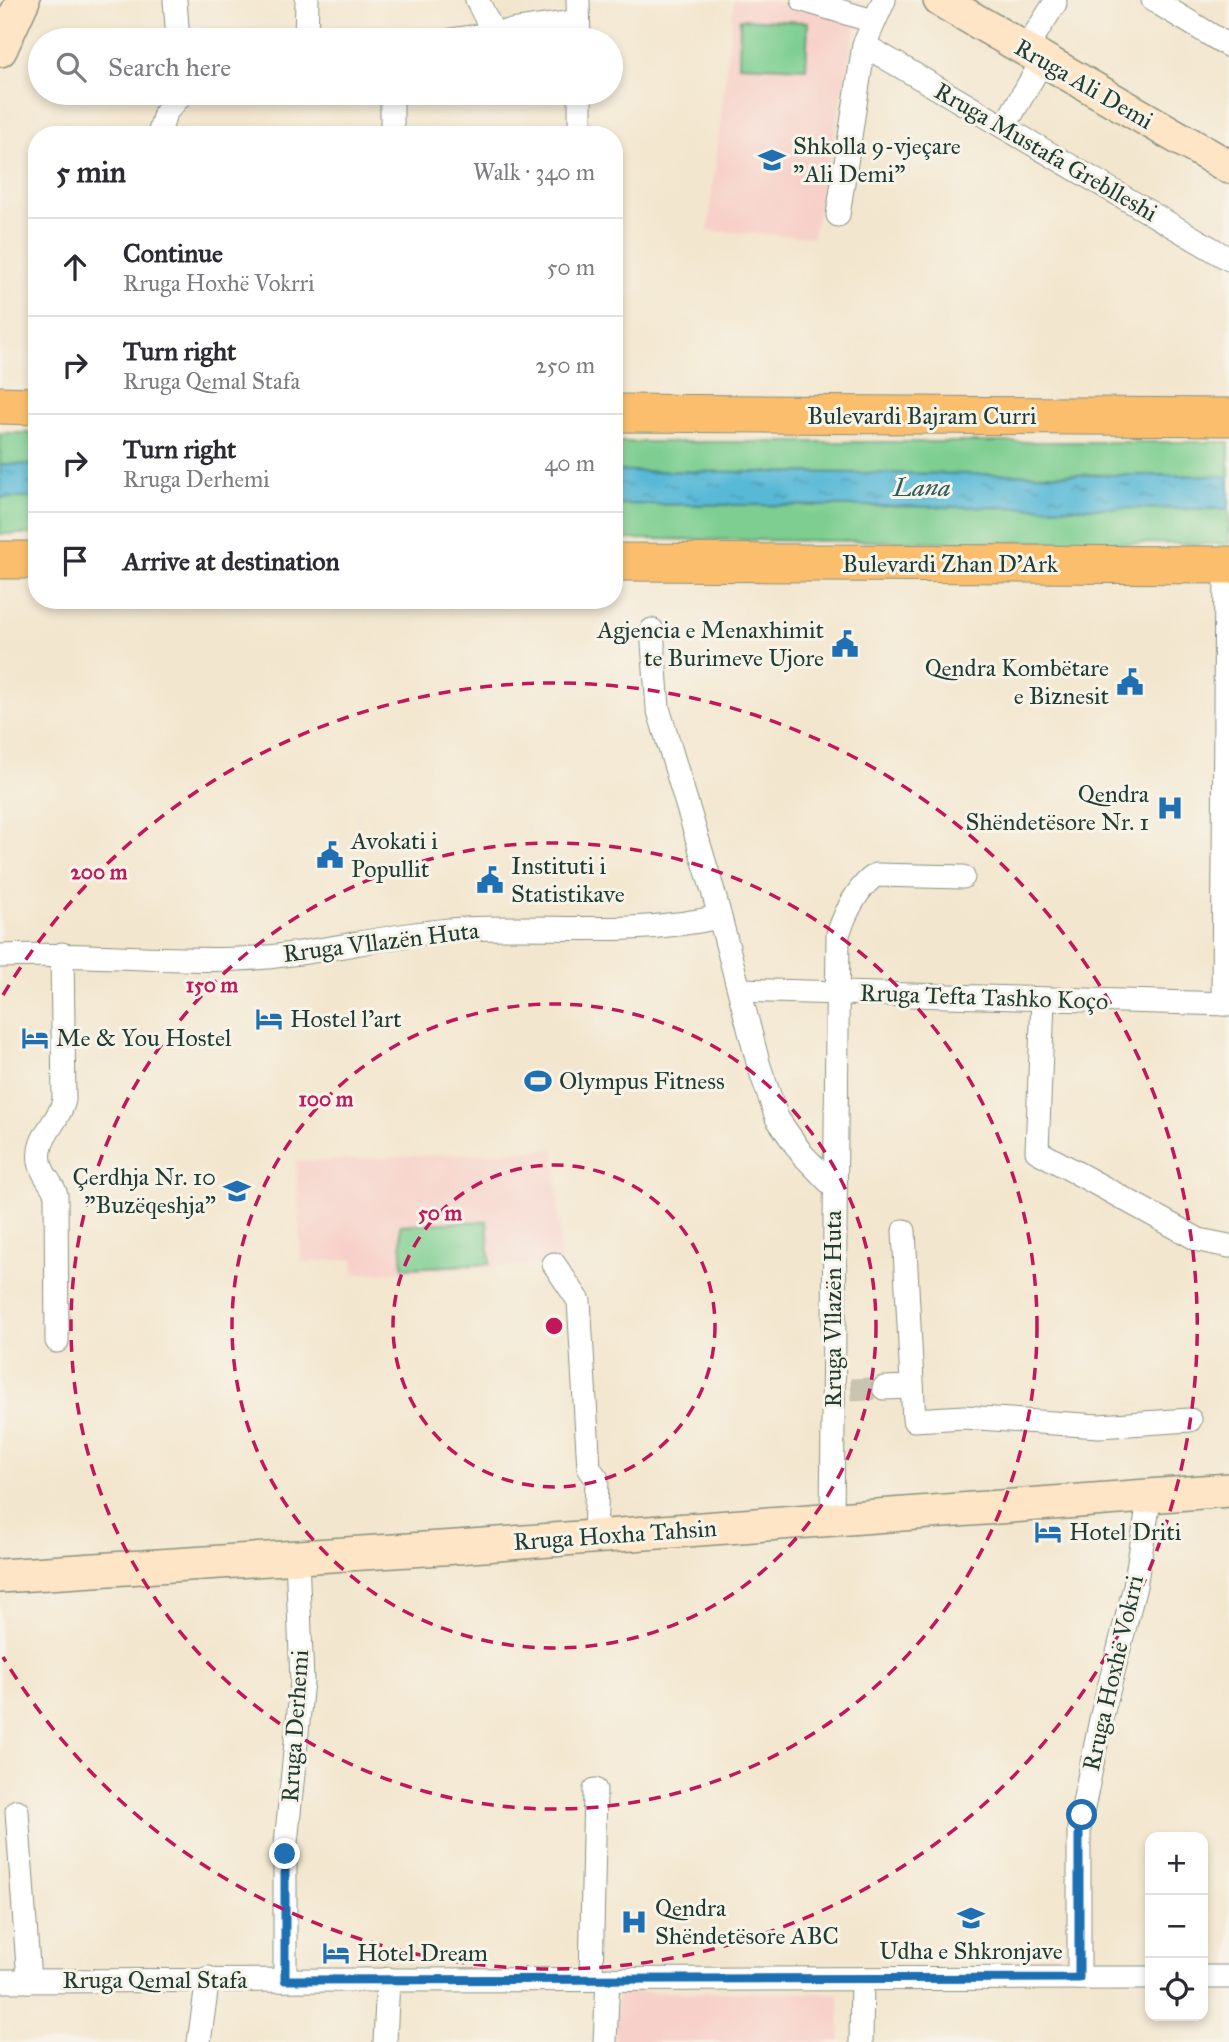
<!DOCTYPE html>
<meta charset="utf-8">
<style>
:root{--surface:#fff;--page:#f7f7f7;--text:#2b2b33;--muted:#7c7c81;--line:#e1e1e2}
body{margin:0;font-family:"IM FELL Great Primer",serif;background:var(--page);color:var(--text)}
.controls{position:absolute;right:21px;bottom:21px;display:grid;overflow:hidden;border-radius:14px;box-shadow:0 4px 10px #0003}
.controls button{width:63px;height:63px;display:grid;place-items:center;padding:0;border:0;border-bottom:2px solid var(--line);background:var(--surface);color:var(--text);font:35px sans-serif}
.stop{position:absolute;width:21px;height:21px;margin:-16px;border:5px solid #1f6fb2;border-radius:50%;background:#fff}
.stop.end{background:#1f6fb2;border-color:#fff;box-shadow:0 2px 7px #0008}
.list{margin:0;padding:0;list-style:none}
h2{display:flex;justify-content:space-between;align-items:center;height:91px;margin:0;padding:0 28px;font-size:30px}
h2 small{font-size:23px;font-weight:400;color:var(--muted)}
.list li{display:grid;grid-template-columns:46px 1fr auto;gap:21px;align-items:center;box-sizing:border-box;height:98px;padding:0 28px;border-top:2px solid var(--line)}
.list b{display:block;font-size:26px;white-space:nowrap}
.list p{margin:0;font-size:23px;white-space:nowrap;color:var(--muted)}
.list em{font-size:23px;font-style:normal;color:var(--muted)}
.icon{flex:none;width:38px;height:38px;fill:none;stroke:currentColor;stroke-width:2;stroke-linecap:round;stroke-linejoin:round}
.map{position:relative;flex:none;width:1229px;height:2042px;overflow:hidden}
.search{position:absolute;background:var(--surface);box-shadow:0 4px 10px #0003;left:28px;top:28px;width:595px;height:77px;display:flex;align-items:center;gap:18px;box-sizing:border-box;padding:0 24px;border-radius:38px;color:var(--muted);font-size:26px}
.panel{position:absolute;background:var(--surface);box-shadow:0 4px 10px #0003;left:28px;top:126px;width:595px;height:483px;border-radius:28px}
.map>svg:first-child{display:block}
</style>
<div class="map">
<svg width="1229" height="2042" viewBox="0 0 1229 2042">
<defs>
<pattern id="water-ripples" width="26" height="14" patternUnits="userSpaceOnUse" patternTransform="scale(1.75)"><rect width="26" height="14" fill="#59b9d7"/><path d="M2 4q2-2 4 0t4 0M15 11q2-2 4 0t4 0" fill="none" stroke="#4998af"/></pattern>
</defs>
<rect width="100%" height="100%" fill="#f7f3e8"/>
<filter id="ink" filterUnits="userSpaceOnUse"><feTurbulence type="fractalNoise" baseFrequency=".0143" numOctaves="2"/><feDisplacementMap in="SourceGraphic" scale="14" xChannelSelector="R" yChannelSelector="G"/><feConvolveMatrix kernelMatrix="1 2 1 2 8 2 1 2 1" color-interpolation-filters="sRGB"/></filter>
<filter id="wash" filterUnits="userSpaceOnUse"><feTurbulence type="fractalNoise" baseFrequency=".00686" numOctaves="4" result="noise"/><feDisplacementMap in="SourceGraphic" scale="28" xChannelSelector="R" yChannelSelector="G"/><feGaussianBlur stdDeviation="1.57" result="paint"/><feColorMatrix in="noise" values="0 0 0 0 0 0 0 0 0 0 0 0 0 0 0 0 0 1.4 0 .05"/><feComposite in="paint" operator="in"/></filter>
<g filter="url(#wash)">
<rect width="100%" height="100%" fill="#f3e6ce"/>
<g fill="#f7d1c9">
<polygon points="734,0 767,0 857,22 813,237 708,231"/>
<polygon points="555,1149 561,1264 354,1274 353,1259 301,1262 296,1162"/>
<polygon points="618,1992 839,1993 840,2042 615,2042"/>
</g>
<g fill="#7dce90" stroke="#4e8662" stroke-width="2">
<polygon points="740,19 808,22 806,68 739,65"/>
<polygon points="0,433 37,433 37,465 0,464"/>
<polygon points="614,442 1229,442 1229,476 614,471"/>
<rect x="0" y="498" width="37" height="36"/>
<polygon points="614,504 1229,509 1229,544 614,539"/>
<polygon points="487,1221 490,1264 403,1268 400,1225"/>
</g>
<g fill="url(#water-ripples)" stroke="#3c7b86" stroke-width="2">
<polygon points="0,464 37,465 37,498 0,498"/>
<polygon points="614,471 1229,476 1229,509 614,504"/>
</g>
</g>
<g filter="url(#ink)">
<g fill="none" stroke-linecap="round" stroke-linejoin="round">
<polyline stroke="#c9c4af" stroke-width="23" stroke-dasharray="23 11" stroke-linecap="butt" points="851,1390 884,1388"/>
<defs>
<g id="minor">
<polyline points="175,0 178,40"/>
<polyline points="477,0 494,34"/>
<polyline points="578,0 579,40"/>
<polyline points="803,0 873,21"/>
<polyline points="1153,0 1229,46"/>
<polyline points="306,40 307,0"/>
<polyline points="451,40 578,21"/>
<polyline points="864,45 1229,259"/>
<polyline points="1025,50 1055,3"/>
<polyline points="392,93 392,135"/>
<polyline points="580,93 580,135"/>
<polyline points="1004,127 1043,60"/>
<polyline points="159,135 165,113 183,93"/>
<polyline points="838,215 864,45 884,0"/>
<polyline points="652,630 658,708 713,891 759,1066 777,1118 802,1154 834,1187"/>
<path d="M0 956C80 952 159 962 239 959 315 956 389 933 465 929 549 925 636 936 719 917"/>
<polyline points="740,990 1229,1004"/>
<polyline points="1043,1000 1037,1151 1199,1240 1229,1246"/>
<polyline points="1223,1004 1226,565"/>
<polyline points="904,1231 914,1420 964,1417 1099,1426 1190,1420"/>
<polyline points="554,1264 579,1301 589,1468 597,1479 595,1536"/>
<path d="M57 1341 56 1195C53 1184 44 1177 41 1166 33 1138 59 1124 64 1100L62 954"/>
<polyline points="884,1388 912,1387"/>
<path d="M832 1520 838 934C845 914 858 886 876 875L963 877"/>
<polyline points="17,1811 29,1981"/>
<polyline points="1203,1977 1229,1977"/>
<polyline points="1079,1978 1079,1828 1101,1719 1135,1586 1150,1495"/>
<polyline points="591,1979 595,1790"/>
<polyline points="285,1980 285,1854 302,1681 297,1557"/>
<polyline points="0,1981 1150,1978"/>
<polyline points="199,2042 208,1978"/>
<polyline points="385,2042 388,1979"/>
<polyline points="605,2042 608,1979"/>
<polyline points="861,2042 862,1979"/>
</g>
<g id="secondary">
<polyline points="940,0 1229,167"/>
<polyline points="0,50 23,0"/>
<polyline points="0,1576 457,1547 1229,1490"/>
</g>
<g id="primary">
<polyline points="0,405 37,406"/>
<polyline points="614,413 1229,417"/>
<polyline points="0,560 37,560"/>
<polyline points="614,562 1229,565"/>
</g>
</defs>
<use href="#minor" stroke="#899281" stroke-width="25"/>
<use href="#secondary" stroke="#899281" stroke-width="36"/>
<use href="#primary" stroke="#899281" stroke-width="39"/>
<use href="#minor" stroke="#fff" stroke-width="23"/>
<use href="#secondary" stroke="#fde5c5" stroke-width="33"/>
<use href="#primary" stroke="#fabe6d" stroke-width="37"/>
</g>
</g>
<g fill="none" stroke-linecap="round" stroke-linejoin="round" filter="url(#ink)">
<polyline stroke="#1f6fb2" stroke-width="9" points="285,1854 285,1980 1079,1978 1079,1828 1082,1815"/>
</g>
<g fill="none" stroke="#c2185b" stroke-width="3.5" stroke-dasharray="12 9">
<circle cx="554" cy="1326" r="161"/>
<circle cx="554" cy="1326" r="322"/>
<circle cx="554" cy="1326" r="483"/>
<path d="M3 995A643 643 0 1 1 3 1657"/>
</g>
<defs>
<symbol id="school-bare" viewBox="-9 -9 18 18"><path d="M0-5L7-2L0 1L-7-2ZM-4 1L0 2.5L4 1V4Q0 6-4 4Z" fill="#1f6fb2" stroke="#f7f3e8" stroke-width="2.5" paint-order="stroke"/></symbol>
<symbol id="civic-bare" viewBox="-9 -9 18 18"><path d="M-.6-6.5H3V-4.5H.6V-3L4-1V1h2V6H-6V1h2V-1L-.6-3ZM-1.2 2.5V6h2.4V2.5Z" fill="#1f6fb2" stroke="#f7f3e8" stroke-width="2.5" paint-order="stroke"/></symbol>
<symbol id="hospital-bare" viewBox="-9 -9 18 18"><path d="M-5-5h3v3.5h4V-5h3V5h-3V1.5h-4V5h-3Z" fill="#1f6fb2" stroke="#f7f3e8" stroke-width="2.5" paint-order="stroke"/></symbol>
<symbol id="hotel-bare" viewBox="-9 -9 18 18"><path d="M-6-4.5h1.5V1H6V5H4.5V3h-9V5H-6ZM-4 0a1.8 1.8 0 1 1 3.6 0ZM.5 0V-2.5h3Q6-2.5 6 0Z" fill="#1f6fb2" stroke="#f7f3e8" stroke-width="2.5" paint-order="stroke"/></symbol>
<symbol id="stadium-bare" viewBox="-9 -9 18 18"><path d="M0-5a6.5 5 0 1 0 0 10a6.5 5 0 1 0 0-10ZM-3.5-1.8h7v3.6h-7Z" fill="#1f6fb2" stroke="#f7f3e8" stroke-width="2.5" paint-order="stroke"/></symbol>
</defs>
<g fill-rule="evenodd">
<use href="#school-bare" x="753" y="141" width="38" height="38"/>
<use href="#civic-bare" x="826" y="625" width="38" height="38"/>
<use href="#civic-bare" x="1111" y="663" width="38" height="38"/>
<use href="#hospital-bare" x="1151" y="789" width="38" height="38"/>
<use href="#civic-bare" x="311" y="836" width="38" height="38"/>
<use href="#civic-bare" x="471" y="861" width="38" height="38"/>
<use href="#hotel-bare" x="250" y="1000" width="38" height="38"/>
<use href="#hotel-bare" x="16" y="1019" width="38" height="38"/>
<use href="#stadium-bare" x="519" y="1062" width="38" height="38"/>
<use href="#school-bare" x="218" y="1172" width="38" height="38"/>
<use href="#hotel-bare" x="1029" y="1513" width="38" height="38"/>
<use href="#school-bare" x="952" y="1899" width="38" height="38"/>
<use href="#hospital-bare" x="615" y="1903" width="38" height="38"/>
<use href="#hotel-bare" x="317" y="1934" width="38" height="38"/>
</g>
<g text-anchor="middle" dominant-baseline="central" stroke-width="6" stroke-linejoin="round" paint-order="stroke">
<g font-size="24" fill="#1f3d34" stroke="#f7f3e8">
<text transform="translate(1084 84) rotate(30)">Rruga Ali Demi</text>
<text transform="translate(1046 152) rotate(30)">Rruga Mustafa Greblleshi</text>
<text x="922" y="416">Bulevardi Bajram Curri</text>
<text x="950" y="564">Bulevardi Zhan D'Ark</text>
<text transform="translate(381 942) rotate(-7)">Rruga Vllazën Huta</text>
<text transform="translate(984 997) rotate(2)">Rruga Tefta Tashko Koço</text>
<text transform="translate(833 1309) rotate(-90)">Rruga Vllazën Huta</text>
<text transform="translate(615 1535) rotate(-4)">Rruga Hoxha Tahsin</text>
<text transform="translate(1113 1673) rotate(-77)">Rruga Hoxhë Vokrri</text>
<text transform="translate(295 1726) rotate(-86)">Rruga Derhemi</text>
<text x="155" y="1980">Rruga Qemal Stafa</text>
</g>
<g font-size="24" fill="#1f3d34" stroke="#f7f3e8" text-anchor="start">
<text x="793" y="146">Shkolla 9-vjeçare<tspan x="793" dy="28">"Ali Demi"</tspan></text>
<text x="824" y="630" text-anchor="end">Agjencia e Menaxhimit<tspan x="824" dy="28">te Burimeve Ujore</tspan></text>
<text x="1109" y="668" text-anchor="end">Qendra Kombëtare<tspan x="1109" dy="28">e Biznesit</tspan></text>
<text x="1149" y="794" text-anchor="end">Qendra<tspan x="1149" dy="28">Shëndetësore Nr. 1</tspan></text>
<text x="351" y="841">Avokati i<tspan x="351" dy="28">Popullit</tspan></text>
<text x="511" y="866">Instituti i<tspan x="511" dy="28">Statistikave</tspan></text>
<text x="290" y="1019">Hostel l’art</text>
<text x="56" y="1038">Me &amp; You Hostel</text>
<text x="559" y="1081">Olympus Fitness</text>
<text x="216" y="1177" text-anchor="end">Çerdhja Nr. 10<tspan x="216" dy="28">"Buzëqeshja"</tspan></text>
<text x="1069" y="1532">Hotel Driti</text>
<text x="655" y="1908">Qendra<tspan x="655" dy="28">Shëndetësore ABC</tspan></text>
<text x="971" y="1951" text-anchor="middle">Udha e Shkronjave</text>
<text x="357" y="1953">Hotel Dream</text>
</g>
<g font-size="26" font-style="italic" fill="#2e5c5d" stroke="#f7f3e8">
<text x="922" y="487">Lana</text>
</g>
</g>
<circle cx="554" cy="1326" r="10" fill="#c2185b" stroke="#f7f3e8" stroke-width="3.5"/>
<g font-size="21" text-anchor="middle" font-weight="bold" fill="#c2185b" stroke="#f7f3e8" stroke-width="6" stroke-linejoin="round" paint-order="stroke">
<text x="99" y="879">200 m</text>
<text x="212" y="992">150 m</text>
<text x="326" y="1106">100 m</text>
<text x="440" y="1220">50 m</text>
</g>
</svg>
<div class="controls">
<button>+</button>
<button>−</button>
<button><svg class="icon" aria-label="locate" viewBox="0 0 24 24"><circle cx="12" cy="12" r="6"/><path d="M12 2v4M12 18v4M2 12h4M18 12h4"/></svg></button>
</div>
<div class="stop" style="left:1082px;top:1815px"></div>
<div class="stop end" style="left:285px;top:1854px"></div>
<div class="search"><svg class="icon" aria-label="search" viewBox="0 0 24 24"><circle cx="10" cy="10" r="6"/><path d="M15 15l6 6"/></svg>Search here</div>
<section class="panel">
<h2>5 min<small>Walk · 340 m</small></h2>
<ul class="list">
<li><svg class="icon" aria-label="ahead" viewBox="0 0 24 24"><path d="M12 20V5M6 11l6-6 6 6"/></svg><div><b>Continue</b><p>Rruga Hoxhë Vokrri</p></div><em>50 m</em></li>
<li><svg class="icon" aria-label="right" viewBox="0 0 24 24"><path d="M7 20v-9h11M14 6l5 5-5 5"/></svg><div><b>Turn right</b><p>Rruga Qemal Stafa</p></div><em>250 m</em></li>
<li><svg class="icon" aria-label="right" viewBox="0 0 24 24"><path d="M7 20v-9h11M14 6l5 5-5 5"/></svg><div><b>Turn right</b><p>Rruga Derhemi</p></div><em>40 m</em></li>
<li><svg class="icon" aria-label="arrive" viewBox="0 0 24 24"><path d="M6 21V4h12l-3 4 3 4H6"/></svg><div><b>Arrive at destination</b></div></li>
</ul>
</section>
</div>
